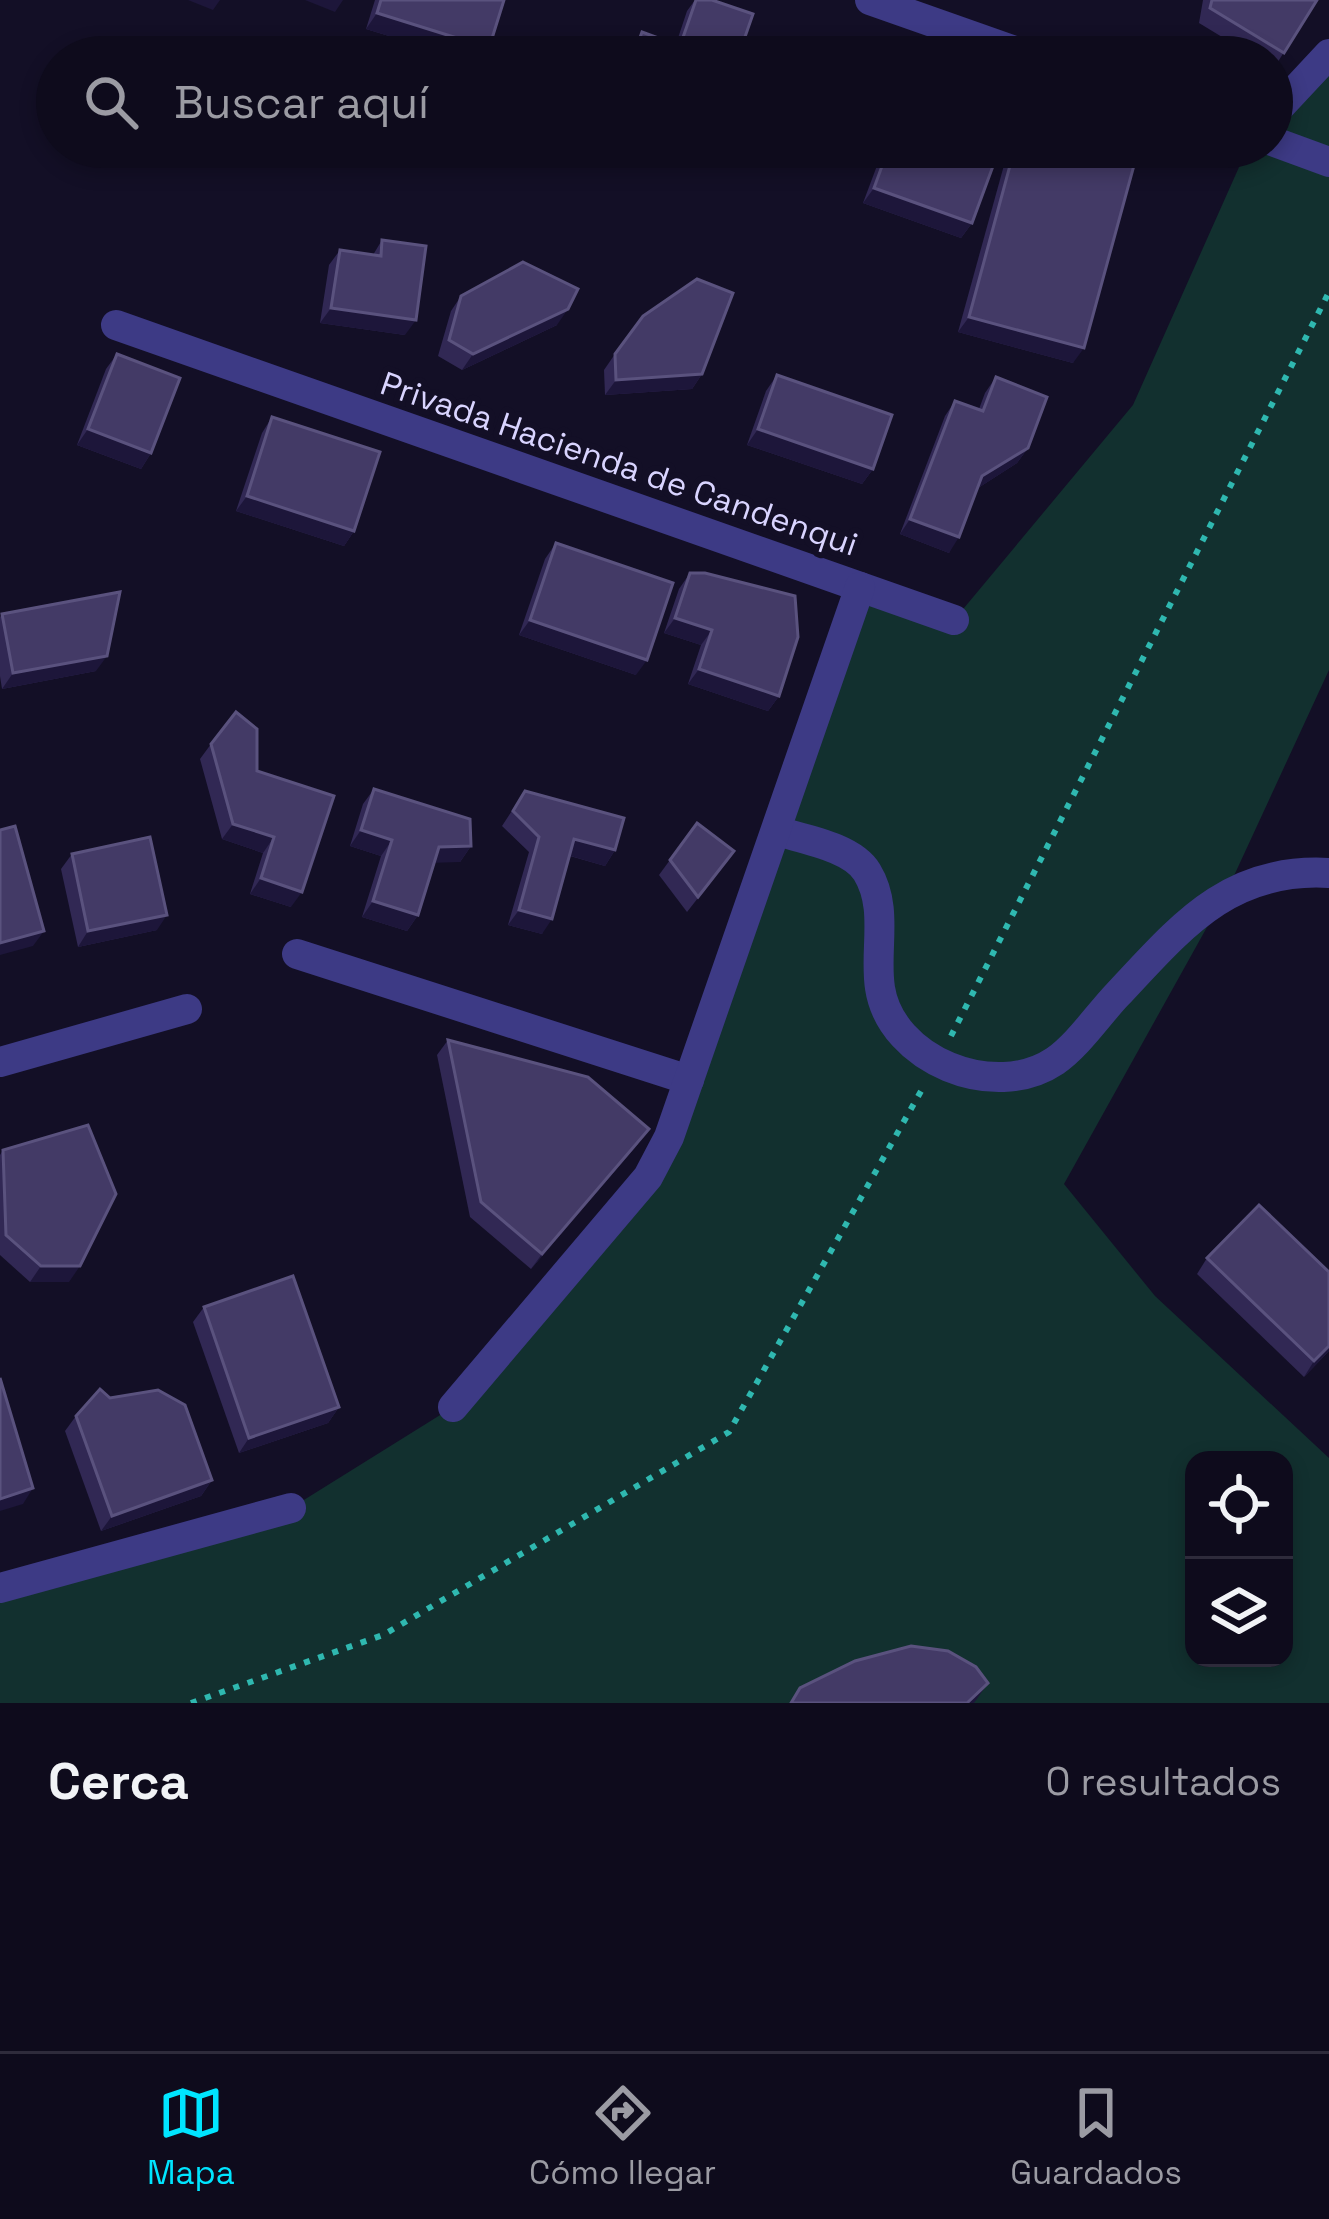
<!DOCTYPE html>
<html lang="es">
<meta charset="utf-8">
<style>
:root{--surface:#0e0b1c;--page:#171425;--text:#f1f3f6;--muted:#9b9ba3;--line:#2e2b3b;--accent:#00e5ff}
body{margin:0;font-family:"Space Grotesk",sans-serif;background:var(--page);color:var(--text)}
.controls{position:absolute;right:36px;bottom:36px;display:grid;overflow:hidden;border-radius:24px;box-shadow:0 6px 18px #0003}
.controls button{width:108px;height:108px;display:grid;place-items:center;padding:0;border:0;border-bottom:3px solid var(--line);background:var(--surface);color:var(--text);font:60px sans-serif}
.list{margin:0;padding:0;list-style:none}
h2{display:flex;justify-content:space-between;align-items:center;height:156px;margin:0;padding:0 48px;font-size:51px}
h2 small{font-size:39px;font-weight:400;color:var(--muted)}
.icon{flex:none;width:66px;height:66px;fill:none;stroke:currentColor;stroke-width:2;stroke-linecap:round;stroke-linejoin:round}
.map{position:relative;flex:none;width:1329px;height:1703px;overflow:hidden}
.search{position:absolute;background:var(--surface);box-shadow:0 6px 18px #0003;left:36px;right:36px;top:36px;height:132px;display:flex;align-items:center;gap:30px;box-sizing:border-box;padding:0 42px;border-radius:66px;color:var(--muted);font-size:45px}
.sheet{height:348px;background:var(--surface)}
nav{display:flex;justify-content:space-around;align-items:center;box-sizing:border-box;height:168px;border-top:3px solid var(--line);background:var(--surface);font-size:33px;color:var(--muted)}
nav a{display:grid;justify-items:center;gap:6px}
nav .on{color:var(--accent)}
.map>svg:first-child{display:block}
</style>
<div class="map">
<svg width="1329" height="1703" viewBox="0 0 1329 1703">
<rect width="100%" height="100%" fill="#130f26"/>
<path fill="#12302f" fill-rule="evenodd" d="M1329 54V670L1226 893 1064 1184 1155 1296 1329 1458V1703H0V1600L291 1508 453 1407 648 1177 860 587 954 620 1133 405 1248 147H1272V115ZM1194 1460H1284V1658H1194Z"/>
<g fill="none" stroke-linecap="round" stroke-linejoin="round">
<g stroke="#2fb8b0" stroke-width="6" stroke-dasharray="6 9" stroke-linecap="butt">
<polyline points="951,1036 1329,292"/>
<polyline points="191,1703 383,1635 729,1432 925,1084"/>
</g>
<g stroke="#3d3a85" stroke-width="30">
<polyline points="870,0 1032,57"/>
<polyline points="1272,115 1329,54"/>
<polyline points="1272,141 1329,162"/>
<polyline points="116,325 954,620"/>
<path d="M777 831C803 839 852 847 867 872 889 908 874 950 880 988 891 1060 994 1102 1055 1061 1078 1045 1098 1015 1117 995 1180 928 1228 867 1329 873"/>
<polyline points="297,954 689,1080"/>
<polyline points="0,1062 187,1009"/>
<polyline points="453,1407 648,1177 669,1137 860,587"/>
<polyline points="0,1588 291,1508"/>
</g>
</g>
<g fill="#312854">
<polygon points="375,0 504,0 489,48 483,57 458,57 366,29"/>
<polygon points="695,0 712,0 738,57 628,57 631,48 642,32 676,44 687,11"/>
<polygon points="1203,0 1317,0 1274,68 1272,57 1255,57 1199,23"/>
<polygon points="884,147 1000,147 972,223 961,238 863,203"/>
<polygon points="1009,147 1139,147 1073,363 958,332"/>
<polygon points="382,240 405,335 320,323 329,265 340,250 373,255"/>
<polygon points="461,296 557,325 462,370 438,356 451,311"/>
<polygon points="117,354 151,453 141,469 77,445 106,369"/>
<polygon points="615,354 702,374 692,389 605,395 604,370"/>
<polygon points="777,375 873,469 862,484 747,445 766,391"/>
<polygon points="996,377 1028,448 1017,463 978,488 949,553 900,534 945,416 955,401 979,409 985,393"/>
<polygon points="272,417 354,531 344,546 236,511 262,433"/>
<polygon points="556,543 636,675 519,635 545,559"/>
<polygon points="690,573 779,696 768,711 688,684 701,645 664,633 679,589"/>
<polygon points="2,614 96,671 2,689 0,676 0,617"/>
<polygon points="211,744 257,771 291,907 250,894 263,853 222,839 200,759"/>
<polygon points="374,789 471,846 460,862 434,862 418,915 407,931 362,917 381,856 350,846 363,804"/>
<polygon points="525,791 615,850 605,866 570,856 542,934 508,925 529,852 502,826"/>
<polygon points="697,823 723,866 687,912 659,875"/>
<polygon points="72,854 157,930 78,947 61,869"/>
<polygon points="448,1040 638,1144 531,1269 470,1217 437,1055"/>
<polygon points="3,1150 69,1282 30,1282 0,1255 0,1155"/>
<polygon points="1207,1258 1329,1272 1329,1351 1304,1377 1197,1274"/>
<polygon points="204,1307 339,1407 328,1423 239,1453 193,1322"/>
<polygon points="76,1416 212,1480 201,1496 101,1531 65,1431"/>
</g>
<g fill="#1d163a">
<polygon points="188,0 220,0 213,10"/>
<polygon points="305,0 343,0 335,12"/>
<polygon points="377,13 489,48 483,57 458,57 366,29"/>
<polygon points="874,188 972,223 961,238 863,203"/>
<polygon points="331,308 416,320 405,335 320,323"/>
<polygon points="568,309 557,325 462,370 473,354"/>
<polygon points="969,317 1084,348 1073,363 958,332"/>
<polygon points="702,374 692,389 605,395 616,380"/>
<polygon points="88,429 151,453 141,469 77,445"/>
<polygon points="758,429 873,469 862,484 747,445"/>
<polygon points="1028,448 1017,463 972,492 982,476"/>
<polygon points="247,496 354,531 344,546 236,511"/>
<polygon points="910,519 959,537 949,553 900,534"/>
<polygon points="675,618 712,630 701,645 664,633"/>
<polygon points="530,620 647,660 636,675 519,635"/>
<polygon points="107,656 96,671 2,689 13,673"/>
<polygon points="699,669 779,696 768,711 688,684"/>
<polygon points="233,824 274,837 263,853 222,839"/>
<polygon points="361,830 392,840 381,856 350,846"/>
<polygon points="574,839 615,850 605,866 564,854"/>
<polygon points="471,846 460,862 428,863 439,847"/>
<polygon points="261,878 302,892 291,907 250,894"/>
<polygon points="373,901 418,915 407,931 362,917"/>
<polygon points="519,910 552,919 542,934 508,925"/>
<polygon points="167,915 157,930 78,947 88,931"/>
<polygon points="44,931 33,946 0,955 0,943"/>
<polygon points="649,1129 638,1144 531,1269 542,1254"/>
<polygon points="41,1266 80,1266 69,1282 30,1282"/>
<polygon points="1329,1346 1329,1351 1304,1377 1314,1361"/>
<polygon points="339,1407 328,1423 239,1453 249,1438"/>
<polygon points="212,1480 201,1496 101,1531 112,1516"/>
<polygon points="33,1488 23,1504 0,1511 0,1499"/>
<polygon points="988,1683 974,1703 967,1703"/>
</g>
<g fill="#433a66" stroke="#5a527e" stroke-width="3">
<polygon points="381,0 504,0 489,48 377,13"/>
<polygon points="696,0 712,0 753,14 738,57 633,57 642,32 680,46"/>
<polygon points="1212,0 1317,0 1284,53 1210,8"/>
<polygon points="889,147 1000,147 972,223 874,188"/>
<polygon points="1015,147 1139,147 1084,348 969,317"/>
<polygon points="382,240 426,246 416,320 331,308 340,250 381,256"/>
<polygon points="523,262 578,289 568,309 473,354 449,340 461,296"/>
<polygon points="697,279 733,293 702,374 616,380 615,354 643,316"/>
<polygon points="117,354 180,378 151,453 88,429"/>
<polygon points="777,375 892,415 873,469 758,429"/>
<polygon points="996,377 1047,397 1028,448 982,476 959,537 910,519 955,401 983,411"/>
<polygon points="272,417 380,452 354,531 247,496"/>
<polygon points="556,543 673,583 647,660 530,620"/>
<polygon points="690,573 705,573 795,596 798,637 779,696 699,669 712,630 675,618"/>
<polygon points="120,592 107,656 13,673 2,614"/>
<polygon points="236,712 257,729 257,771 334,796 302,892 261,878 274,837 233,824 211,744"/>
<polygon points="374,789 470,819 471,846 439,847 418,915 373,901 392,840 361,830"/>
<polygon points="525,791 624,818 615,850 574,839 552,919 519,910 539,837 513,811"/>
<polygon points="697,823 734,851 698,897 670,860"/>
<polygon points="15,826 44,931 0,943 0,830"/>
<polygon points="150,837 167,915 88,931 72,854"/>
<polygon points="448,1040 588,1077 649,1129 542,1254 481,1202"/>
<polygon points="88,1125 116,1194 80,1266 41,1266 6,1235 3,1150"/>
<polygon points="1259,1205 1329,1272 1329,1346 1314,1361 1207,1258"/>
<polygon points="293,1276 339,1407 249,1438 204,1307"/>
<polygon points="0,1378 33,1488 0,1499"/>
<polygon points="100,1389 110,1398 158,1390 185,1405 212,1480 112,1516 76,1416"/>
<polygon points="911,1646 948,1651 976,1667 988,1683 967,1703 791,1703 800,1688 855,1661"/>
</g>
<g text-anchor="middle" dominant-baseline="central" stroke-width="12" stroke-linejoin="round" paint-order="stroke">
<g font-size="33" fill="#d9d4ff" stroke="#130f26">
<text transform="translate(619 464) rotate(19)">Privada Hacienda de Candenqui</text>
</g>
</g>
</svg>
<div class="controls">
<button><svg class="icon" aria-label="locate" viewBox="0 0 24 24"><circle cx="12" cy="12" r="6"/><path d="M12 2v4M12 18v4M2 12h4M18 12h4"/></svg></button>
<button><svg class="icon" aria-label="layers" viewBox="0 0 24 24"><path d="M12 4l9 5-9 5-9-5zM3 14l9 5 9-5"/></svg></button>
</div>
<div class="search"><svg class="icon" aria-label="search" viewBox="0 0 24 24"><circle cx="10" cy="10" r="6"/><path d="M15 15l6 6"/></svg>Buscar aquí</div>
</div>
<section class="sheet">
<h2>Cerca<small>0 resultados</small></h2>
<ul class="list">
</ul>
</section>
<nav>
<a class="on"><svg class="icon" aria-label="map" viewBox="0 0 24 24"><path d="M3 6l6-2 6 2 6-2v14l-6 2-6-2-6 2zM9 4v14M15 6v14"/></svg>Mapa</a>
<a><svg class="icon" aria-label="directions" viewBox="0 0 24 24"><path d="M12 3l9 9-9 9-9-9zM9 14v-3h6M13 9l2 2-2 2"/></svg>Cómo llegar</a>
<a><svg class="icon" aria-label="saved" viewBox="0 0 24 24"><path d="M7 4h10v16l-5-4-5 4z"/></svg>Guardados</a>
</nav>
